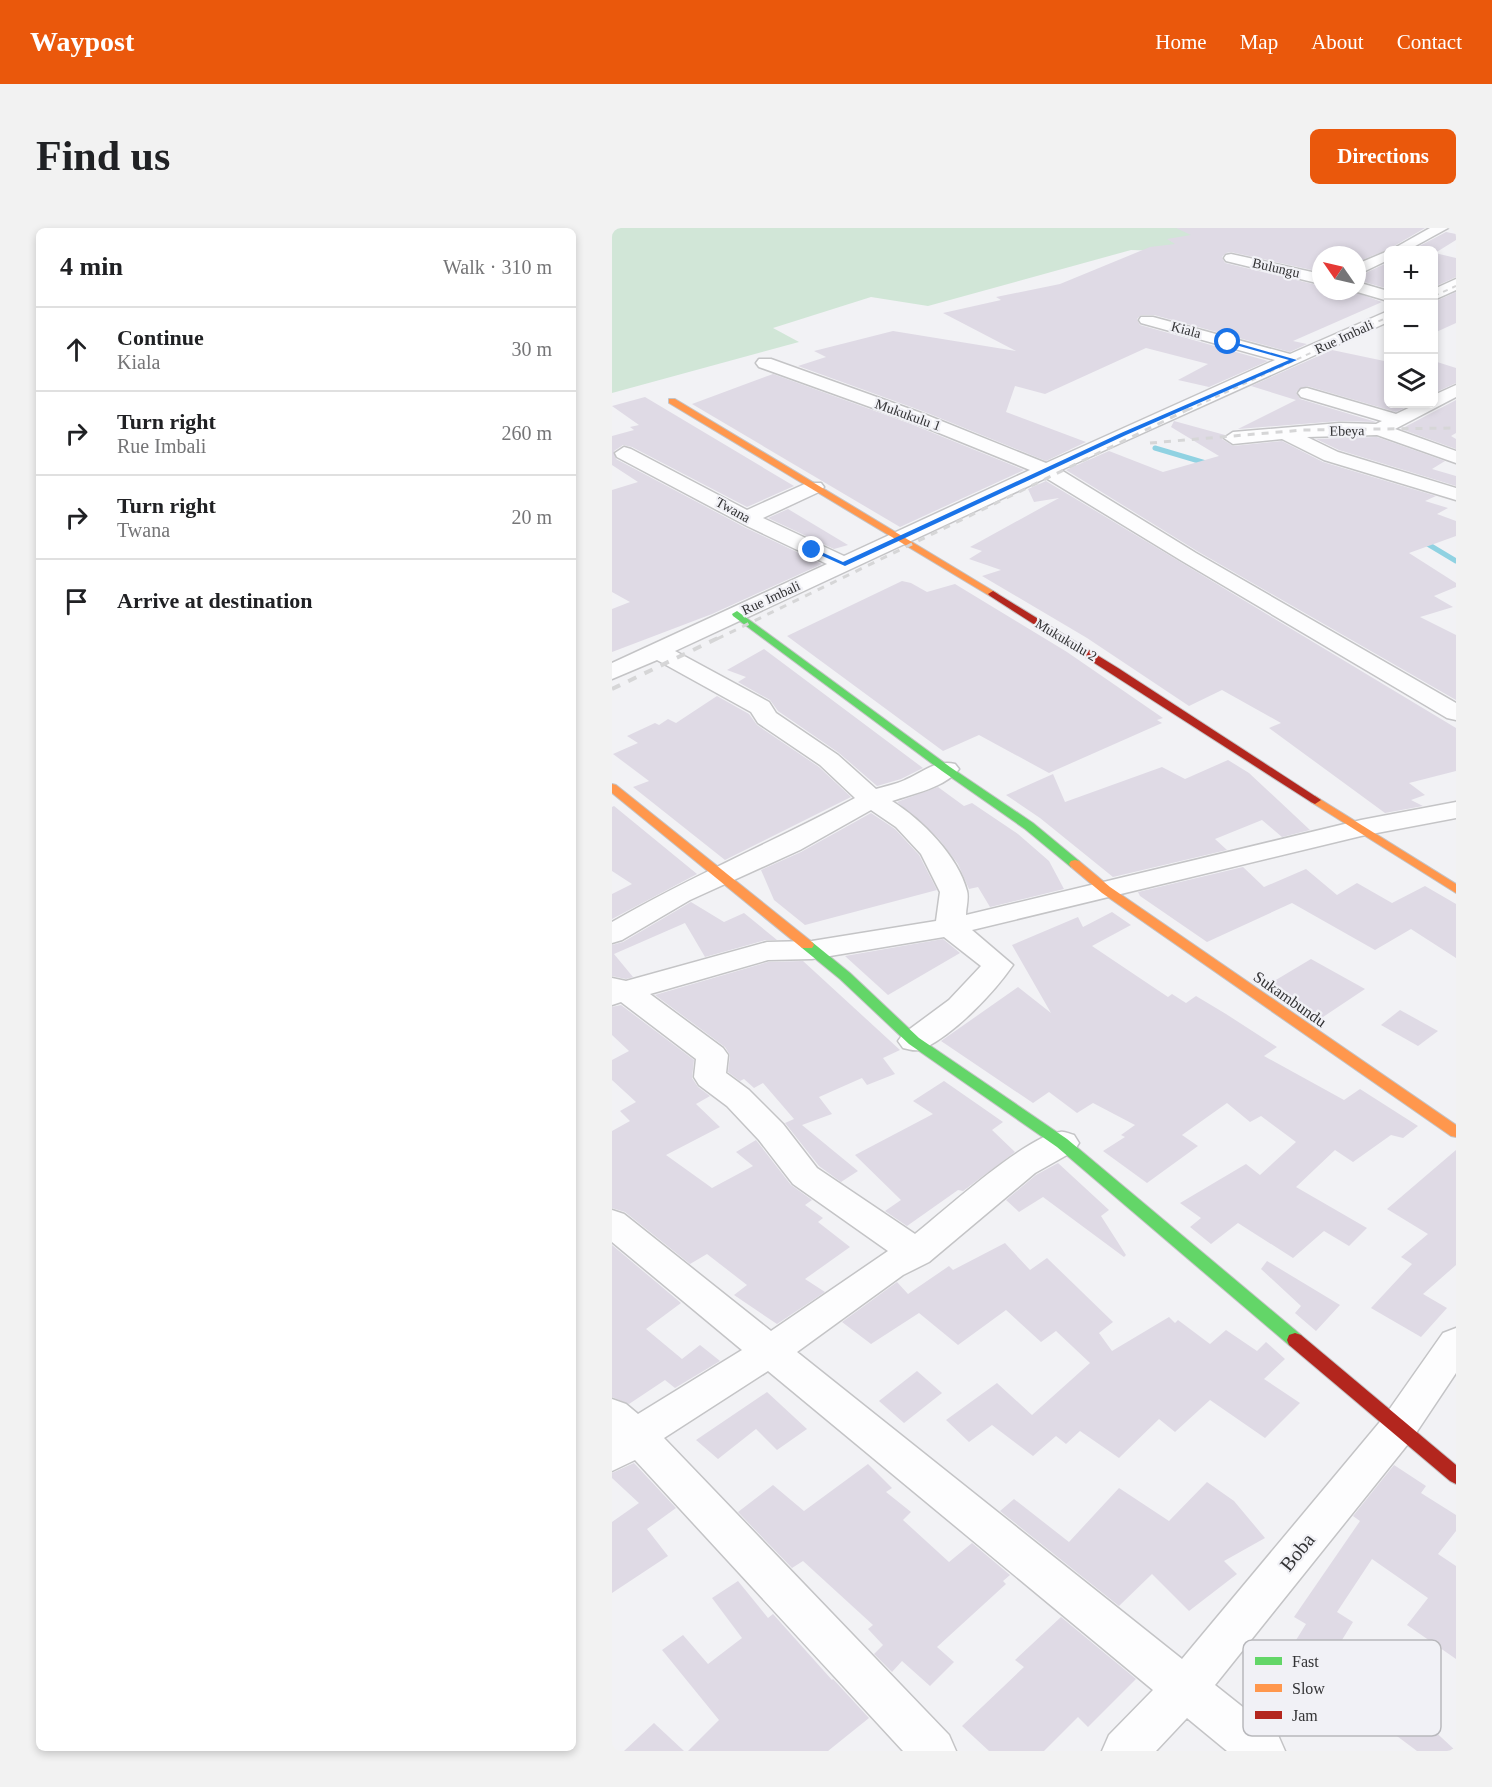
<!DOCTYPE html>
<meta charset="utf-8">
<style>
:root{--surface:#fff;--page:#f2f2f2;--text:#202124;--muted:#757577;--line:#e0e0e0;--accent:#ea580c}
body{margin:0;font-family:Georgia,serif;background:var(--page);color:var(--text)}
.controls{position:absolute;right:18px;top:18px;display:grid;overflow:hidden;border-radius:9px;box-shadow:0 3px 9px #0003}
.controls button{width:54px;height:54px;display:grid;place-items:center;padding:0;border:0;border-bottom:2px solid var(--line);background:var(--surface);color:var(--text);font:30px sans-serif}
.compass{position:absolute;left:700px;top:18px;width:54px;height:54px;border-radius:50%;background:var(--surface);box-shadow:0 3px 9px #0003;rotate:304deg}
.stop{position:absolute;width:18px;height:18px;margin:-14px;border:4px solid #1a73e8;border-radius:50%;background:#fff}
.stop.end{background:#1a73e8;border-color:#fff;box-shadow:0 2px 6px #0008}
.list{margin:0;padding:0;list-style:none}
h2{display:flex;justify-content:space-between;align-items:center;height:78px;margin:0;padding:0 24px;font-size:26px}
h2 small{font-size:20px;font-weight:400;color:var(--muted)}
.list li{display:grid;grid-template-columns:39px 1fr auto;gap:18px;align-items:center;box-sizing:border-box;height:84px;padding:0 24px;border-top:2px solid var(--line)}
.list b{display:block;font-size:22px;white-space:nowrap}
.list p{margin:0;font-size:20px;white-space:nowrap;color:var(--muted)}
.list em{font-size:20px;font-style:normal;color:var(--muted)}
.icon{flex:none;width:33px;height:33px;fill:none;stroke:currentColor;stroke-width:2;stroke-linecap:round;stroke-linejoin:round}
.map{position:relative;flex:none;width:844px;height:1523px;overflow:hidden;border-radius:9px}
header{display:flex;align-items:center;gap:36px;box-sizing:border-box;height:84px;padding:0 30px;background:var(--accent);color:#fff}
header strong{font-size:28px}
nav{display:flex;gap:33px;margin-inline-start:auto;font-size:21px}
.intro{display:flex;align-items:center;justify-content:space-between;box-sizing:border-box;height:144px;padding:0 36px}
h1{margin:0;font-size:42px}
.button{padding:15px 27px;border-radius:9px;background:var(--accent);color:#fff;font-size:21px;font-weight:700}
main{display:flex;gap:36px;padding:0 36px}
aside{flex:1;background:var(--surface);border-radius:9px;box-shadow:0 3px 9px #0003}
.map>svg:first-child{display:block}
</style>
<header>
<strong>Waypost</strong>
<nav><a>Home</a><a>Map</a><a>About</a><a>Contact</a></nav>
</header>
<div class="intro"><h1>Find us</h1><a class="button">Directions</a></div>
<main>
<aside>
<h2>4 min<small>Walk · 310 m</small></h2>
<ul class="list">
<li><svg class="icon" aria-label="ahead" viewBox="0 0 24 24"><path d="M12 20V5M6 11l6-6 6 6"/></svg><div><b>Continue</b><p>Kiala</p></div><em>30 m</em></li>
<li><svg class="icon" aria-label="right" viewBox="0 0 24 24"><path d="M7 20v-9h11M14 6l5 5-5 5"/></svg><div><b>Turn right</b><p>Rue Imbali</p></div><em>260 m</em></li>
<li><svg class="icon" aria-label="right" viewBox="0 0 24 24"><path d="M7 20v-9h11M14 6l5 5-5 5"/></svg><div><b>Turn right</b><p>Twana</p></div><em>20 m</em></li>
<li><svg class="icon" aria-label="arrive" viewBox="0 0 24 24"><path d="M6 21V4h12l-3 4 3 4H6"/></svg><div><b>Arrive at destination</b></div></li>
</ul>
</aside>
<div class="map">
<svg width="844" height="1523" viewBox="0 0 844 1523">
<rect width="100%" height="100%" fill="#f2f2f5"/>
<polygon fill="#d1e6d7" points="0,0 633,0 550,23 519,22 316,78 259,69 161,100 187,114 0,165"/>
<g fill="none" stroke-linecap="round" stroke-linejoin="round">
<g stroke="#90d2e2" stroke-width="5">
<polyline points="543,220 597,236"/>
<polyline points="809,312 844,333"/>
</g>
</g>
<g fill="#dfdae5">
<polygon points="564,0 813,0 777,21 745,34 745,27 709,27 709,44 619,24 614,25 610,29 613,35 709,58 709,63 740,63 770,74 681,113 695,116 678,124 542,87 529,87 525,91 528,97 656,133 597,159 566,152 596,136 534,120 433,166 403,158 394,184 474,214 434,233 313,184 186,138 214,129 202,123 281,103 404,123 331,85 389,72 384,69 448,56 538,19 563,16 555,11 579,7"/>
<polygon points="834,4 844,6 844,12 823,25 844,30 844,49 822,59 822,22 800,22"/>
<polygon points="777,34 777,61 745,52 745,49"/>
<polygon points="844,64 844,95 822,105 822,74"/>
<polygon points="720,122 777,134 777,176 801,176 784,184 695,158 684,164 688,171 764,194 728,193 626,201 684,172 639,158"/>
<polygon points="822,133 844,140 844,155 822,165"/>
<polygon points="161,146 299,196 412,242 288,299 80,176"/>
<polygon points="33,169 182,258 135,279 20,219 11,217 2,223 4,231 134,300 210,336 100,386 0,424 0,381 18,374 0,364 0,262 26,254 0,237 0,208 22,202 18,199 27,197 0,178"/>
<polygon points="844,172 844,205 839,208 844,211 844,221 789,201"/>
<polygon points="562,193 613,207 610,211 621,218 670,213 711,234 824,268 813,273 836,280 825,286 844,293 844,308 797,325 844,355 844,359 822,368 841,379 808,389 844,407 844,472 585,323 454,242 497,223 551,244 607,228 559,199"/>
<polygon points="765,209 833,233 820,241 844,248 844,258 727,222 704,211"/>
<polygon points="434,253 844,500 844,543 797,555 813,567 799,572 811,578 773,585 657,500 669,495 610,462 577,478 475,410 370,348 389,342 357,331 370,323 358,319 447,270 422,274 416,261"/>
<polygon points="176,281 236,317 222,321 156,290"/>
<polygon points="290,353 299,355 315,364 343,356 455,424 551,490 545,492 550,495 437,545 367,507 331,523 175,408"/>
<polygon points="152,421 311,540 289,551 265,558 227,525 166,483 158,472 126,454 134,449 115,442"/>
<polygon points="105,468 137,486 145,497 207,539 239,569 113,632 21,559 37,553 1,526 26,515 15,508 43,495 47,497 56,491 64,495"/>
<polygon points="616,532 637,545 698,602 670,609 650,592 603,611 615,622 501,649 428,590 394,567 441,546 453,574 550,539 573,551"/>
<polygon points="326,559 352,578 360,575 406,606 437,633 452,661 378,679 366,659 357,661 346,636 327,611 285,574"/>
<polygon points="2,578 85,646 0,691 0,666 20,656 0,643 0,579"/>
<polygon points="259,585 283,601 307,627 325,662 193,697 162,672 149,642 189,624"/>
<polygon points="631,639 652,659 694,641 725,667 745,655 780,675 813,658 844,676 844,730 799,701 763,722 680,675 595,714 528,668 526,664"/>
<polygon points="79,674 112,694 132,685 165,712 154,712 93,729 73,695 2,726 21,749 14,751 0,748 0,717 11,714"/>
<polygon points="500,684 519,697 480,718 556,769 560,766 574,775 584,768 614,786 665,819 652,828 732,872 748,861 806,898 791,910 779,907 741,934 723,922 684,959 755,1000 737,1018 712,1003 681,1030 626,995 599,1016 578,999 589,990 568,975 634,936 648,947 684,914 649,888 638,894 615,875 570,907 586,918 535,955 491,923 513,909 509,907 523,897 481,875 465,885 437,864 421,875 329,813 406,759 439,785 400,717 466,689 471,699"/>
<polygon points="331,711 348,725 276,767 233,728"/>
<polygon points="699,731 753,761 708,791 657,756"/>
<polygon points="191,733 288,822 271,830 283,846 255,857 250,850 207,869 220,886 190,897 246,943 229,954 207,938 173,895 182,891 151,855 142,860 132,851 128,853 116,844 118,827 113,819 43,767 156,734"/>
<polygon points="9,777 82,832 80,850 86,859 98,868 84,876 108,899 54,927 100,960 141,938 124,924 144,912 179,957 200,972 193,977 211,990 206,994 238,1019 193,1051 213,1064 165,1096 122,1067 135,1057 95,1026 78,1036 13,984 0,980 0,903 18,893 8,883 24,874 0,852 0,832 17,823 0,807 0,779"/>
<polygon points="788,782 826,803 806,818 769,797"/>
<polygon points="332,853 391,894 380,902 403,924 351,963 346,962 295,998 273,983 289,972 243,927 321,886 301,873"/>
<polygon points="844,922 844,1037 811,1066 835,1080 809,1109 759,1080 800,1036 789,1029 816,1006 775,981"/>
<polygon points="446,935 497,982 489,988 514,1027 512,1029 431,969 407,984 394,972 424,947"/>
<polygon points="393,1015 418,1042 435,1030 501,1094 487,1105 500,1123 557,1089 563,1095 566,1092 598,1116 614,1102 645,1123 654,1114 673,1131 652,1151 688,1175 653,1210 598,1172 563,1204 547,1191 507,1230 468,1203 454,1216 444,1208 421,1228 380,1197 357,1214 334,1192 385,1155 420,1187 478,1135 444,1103 429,1114 394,1082 346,1117 307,1085 259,1116 230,1094 285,1054 296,1066 337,1038 341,1042"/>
<polygon points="0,1017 69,1075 34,1101 70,1131 88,1117 108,1133 63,1160 53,1152 17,1176 0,1169"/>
<polygon points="655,1033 728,1077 704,1103 683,1085 689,1078 649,1041"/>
<polygon points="305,1143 330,1165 292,1195 267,1173"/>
<polygon points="155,1164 195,1201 165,1222 144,1201 106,1231 84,1212"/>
<polygon points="22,1235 64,1280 35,1301 56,1328 0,1365 0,1294 27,1275 0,1250 0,1245"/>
<polygon points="256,1236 280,1260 274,1264 299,1284 291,1292 337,1334 360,1315 398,1347 391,1353 394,1356 325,1419 342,1434 318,1458 290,1433 280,1444 262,1426 271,1417 256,1401 261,1397 191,1333 180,1340 126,1284 161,1257 192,1283"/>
<polygon points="782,1237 814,1258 809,1265 844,1287 844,1303 826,1326 844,1338 844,1431 795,1397 816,1370 760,1331 725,1384 741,1394 700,1461 666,1504 632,1477 664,1435 668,1438 694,1396 682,1389 748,1293 741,1288"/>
<polygon points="595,1254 622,1273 653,1310 612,1333 625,1346 577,1383 540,1346 507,1378 388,1283 402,1271 457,1314 507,1260 557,1293"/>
<polygon points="126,1353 156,1390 161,1386 220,1452 221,1451 257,1490 216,1523 76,1523 107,1492 50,1422 71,1407 96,1436 130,1410 100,1370"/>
<polygon points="449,1389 524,1451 476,1499 466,1489 432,1523 377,1523 350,1498 412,1439 403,1432"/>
<polygon points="760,1446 806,1480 802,1484 844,1523 805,1523 738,1473"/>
<polygon points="42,1495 72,1523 12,1523"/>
</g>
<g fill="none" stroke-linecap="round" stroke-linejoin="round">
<defs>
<g id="street">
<polygon points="818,0 836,0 796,22 779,22"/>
<polygon points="776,23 776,32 745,47 745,36"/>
<polygon points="619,26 709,46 709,56 614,33 612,30 614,27"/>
<polygon points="844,51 844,62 822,72 822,61"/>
<polygon points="745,54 776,63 776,73 742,63 745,63"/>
<path d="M776 83V94L449 242 584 325 844 475V492L835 490 570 333 434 250 63 423 157 474 164 485 226 527 264 561C274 558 284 556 293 552 310 545 324 531 343 536L347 541C334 559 301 566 280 573 310 592 346 628 355 663 357 670 354 680 354 687L749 592 844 574V590L749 608 360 702 401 737C381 766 344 804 313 820 306 824 299 822 291 820L286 813 291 806 337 772 369 738 332 709 200 731 156 732 38 766 111 820 116 827 114 845 137 862 171 896 205 940 303 1006C332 983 414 908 448 904 453 903 457 906 462 907L467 915 462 923 423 945 317 1034 291 1047 185 1124 570 1431 772 1189 831 1105 844 1100V1145L800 1211 603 1457 666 1507 673 1523H615L575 1490 544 1523H490L497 1507 541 1462 156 1143 52 1210 337 1507 344 1523H291L23 1232 0 1243V1171L14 1176 26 1186 130 1122 0 1014V982L12 986 159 1103 276 1023 181 956 147 912 115 878 87 857 82 849 84 831 9 774 0 777V750L14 753 155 714 200 713 324 693 328 664 309 626 284 599 259 582 188 622 78 672 10 712 0 715V694C79 648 163 613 243 570L208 537 146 495 139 484 45 432 0 451V435L215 336 135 298 5 229 3 225 12 219 19 221 135 282 195 255H209L212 259 209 263 151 290 232 328 418 242 300 194 147 139 144 135 147 131H159L312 186 434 235 663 132 529 95 527 92 529 89H541L678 126Z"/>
<polygon points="844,157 844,169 783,201 844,223 844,235 765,207 695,209 726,224 844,260 844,272 712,232 670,211 621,216 612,210 621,204 728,195 764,196 770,193 689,169 686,165 689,161 695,160 784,186 805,176 822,176 822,167"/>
</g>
<g id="fast">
<polygon points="125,383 338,539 421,595 467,633 469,636 467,639 459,639 413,601 330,543 121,388 120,386"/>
<polygon points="195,713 200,714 238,745 307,810 455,911 689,1107 691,1112 689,1117 683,1119 677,1117 445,919 297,816 228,751 190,720 188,717 190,714"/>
</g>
<g id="slow">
<polygon points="57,171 63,171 386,366 378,368 57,175"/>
<polygon points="0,556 4,557 200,714 202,717 200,720 190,720 0,565"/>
<polygon points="703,568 844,656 844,665 699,574 697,572"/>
<polygon points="463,632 467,633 498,659 844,897 844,909 839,908 490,665 459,639 457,636 459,633"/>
</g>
<g id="jam">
<polygon points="381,363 506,440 709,572 703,576 699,574 378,368 376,366"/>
<polygon points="683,1105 689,1107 844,1237 844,1256 838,1253 677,1117 675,1112 677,1107"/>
</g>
</defs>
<use href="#street" stroke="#c4c4c6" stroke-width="3"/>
<use href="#fast" stroke="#c4c4c6" stroke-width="2"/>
<use href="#slow" stroke="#c4c4c6" stroke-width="2"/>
<use href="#jam" stroke="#c4c4c6" stroke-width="2"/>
<use href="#street" fill="#fdfdfe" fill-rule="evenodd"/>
<use href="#fast" fill="#63d668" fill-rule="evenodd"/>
<use href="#slow" fill="#ff974d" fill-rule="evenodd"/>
<use href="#jam" fill="#b3261e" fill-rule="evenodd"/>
<g stroke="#d6d6d7" stroke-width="2" stroke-dasharray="5 5" stroke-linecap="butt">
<polyline points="822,68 844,58"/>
<polyline points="576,182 776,89"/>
</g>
<g stroke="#d6d6d7" stroke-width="3" stroke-dasharray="7 7" stroke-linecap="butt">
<polyline points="538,215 691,202 844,200"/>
<polyline points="105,411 579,180"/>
</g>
<polyline stroke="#d6d6d7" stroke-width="4" stroke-dasharray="9 9" stroke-linecap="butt" points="0,461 108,409"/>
</g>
<polygon fill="#1a73e8" points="618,113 685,132 514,207 233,338 197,322 203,321 231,334 509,205 677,132 613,114"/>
<g text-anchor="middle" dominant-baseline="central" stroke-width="4.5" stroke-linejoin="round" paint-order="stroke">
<g font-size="14" fill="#333335" stroke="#f1f1f6">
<text transform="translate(664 40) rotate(13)">Bulungu</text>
<text transform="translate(574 102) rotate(15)">Kiala</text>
<text transform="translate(732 109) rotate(-25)">Rue Imbali</text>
<text transform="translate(296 187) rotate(20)">Mukukulu 1</text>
<text transform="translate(735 203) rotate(-1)">Ebeya</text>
<text transform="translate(121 282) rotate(29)">Twana</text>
<text transform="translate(159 370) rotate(-25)">Rue Imbali</text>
<text transform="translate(454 412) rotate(31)">Mukukulu 2</text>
</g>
<g font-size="16" fill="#333335" stroke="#f1f1f6">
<text transform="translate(678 771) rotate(35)">Sukambundu</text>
</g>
<g font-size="20" fill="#333335" stroke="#f1f1f6">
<text transform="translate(685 1324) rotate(-51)">Boba</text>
</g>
</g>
<rect x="631" y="1412" width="198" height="96" rx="9" fill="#f1f1f6" stroke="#b8b8bc" stroke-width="1.5"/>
<rect x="643" y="1429" width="27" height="8" fill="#63d668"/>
<rect x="643" y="1456" width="27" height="8" fill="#ff974d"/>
<rect x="643" y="1483" width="27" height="8" fill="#b3261e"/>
<g font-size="16" fill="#333335">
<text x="680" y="1439">Fast</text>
<text x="680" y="1466">Slow</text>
<text x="680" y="1493">Jam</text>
</g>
</svg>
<div class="controls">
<button>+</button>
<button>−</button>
<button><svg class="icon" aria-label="layers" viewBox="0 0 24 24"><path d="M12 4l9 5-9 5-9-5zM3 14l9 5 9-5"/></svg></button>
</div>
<svg class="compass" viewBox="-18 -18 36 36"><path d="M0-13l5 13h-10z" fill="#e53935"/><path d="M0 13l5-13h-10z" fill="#757577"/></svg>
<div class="stop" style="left:616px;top:114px"></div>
<div class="stop end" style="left:200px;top:322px"></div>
</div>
</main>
